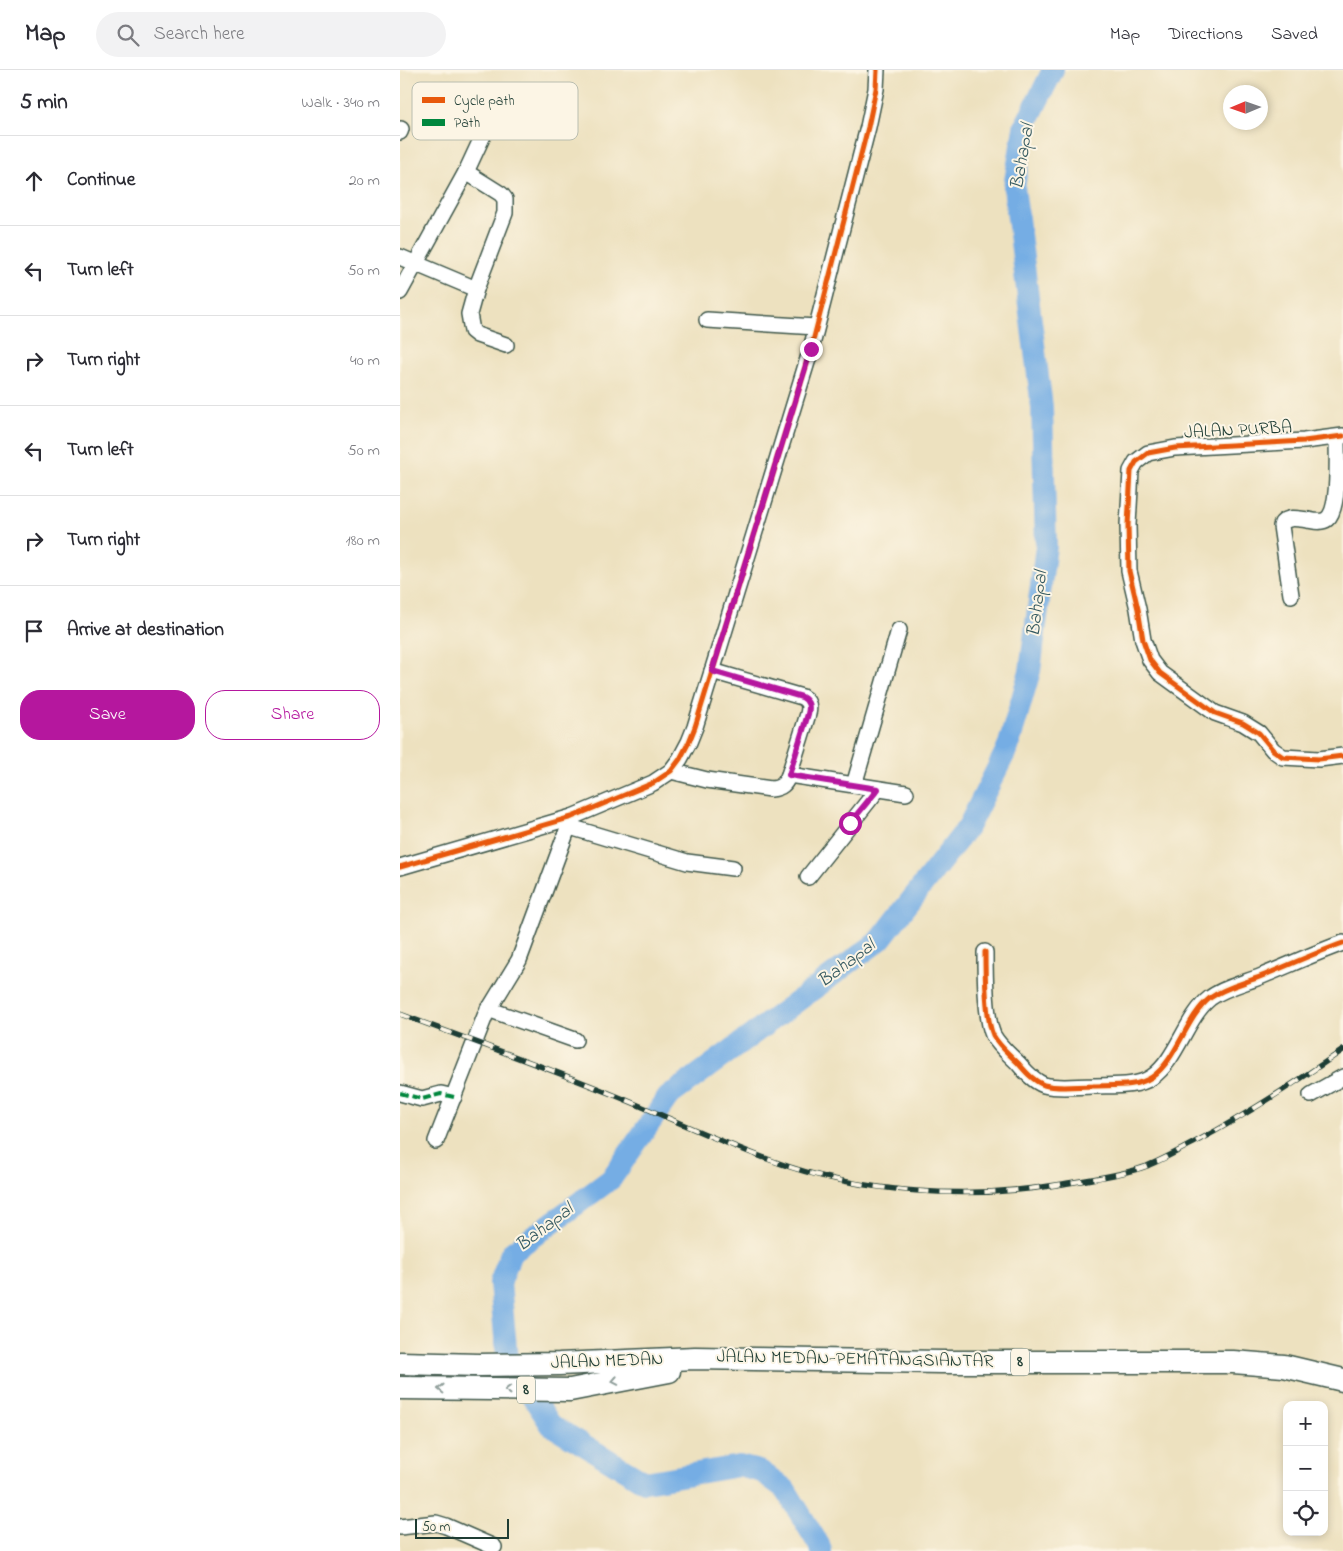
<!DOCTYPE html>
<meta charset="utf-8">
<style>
:root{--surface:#fff;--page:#f2f2f3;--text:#2b2b33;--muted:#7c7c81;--line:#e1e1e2;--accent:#b5179e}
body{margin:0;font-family:"Indie Flower",sans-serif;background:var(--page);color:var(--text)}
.controls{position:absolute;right:15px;bottom:15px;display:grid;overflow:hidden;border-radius:10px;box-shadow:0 2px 8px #0003}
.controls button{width:45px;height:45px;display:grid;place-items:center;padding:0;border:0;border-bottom:1px solid var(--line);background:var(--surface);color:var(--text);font:25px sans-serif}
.compass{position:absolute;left:823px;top:15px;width:45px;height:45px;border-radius:50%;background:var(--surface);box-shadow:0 2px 8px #0003;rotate:268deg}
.scale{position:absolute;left:15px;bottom:12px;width:94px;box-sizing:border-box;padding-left:5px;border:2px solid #1f3d34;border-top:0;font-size:14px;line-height:18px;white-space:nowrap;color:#1f3d34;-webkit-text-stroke:4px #fcf5e5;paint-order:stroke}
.stop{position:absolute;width:15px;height:15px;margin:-11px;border:4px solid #b5179e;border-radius:50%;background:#fff}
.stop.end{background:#b5179e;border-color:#fff;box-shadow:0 1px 5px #0008}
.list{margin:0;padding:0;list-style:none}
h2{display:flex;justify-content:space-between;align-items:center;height:65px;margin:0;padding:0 20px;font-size:21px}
h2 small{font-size:16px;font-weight:400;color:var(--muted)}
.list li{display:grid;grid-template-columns:32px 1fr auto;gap:15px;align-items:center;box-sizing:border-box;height:90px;padding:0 20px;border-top:1px solid var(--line)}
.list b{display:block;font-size:19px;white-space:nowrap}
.list em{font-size:16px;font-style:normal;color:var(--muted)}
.actions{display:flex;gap:10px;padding:15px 20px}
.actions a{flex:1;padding:11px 0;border:1px solid var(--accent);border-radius:20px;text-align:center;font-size:18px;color:var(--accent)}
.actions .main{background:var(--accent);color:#fff}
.icon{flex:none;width:28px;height:28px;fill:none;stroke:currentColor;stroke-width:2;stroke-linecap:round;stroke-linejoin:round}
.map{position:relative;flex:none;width:943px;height:1481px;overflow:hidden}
header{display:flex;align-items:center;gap:30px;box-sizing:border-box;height:70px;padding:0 25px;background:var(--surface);border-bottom:1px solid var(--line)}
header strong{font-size:24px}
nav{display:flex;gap:28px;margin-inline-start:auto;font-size:18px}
.search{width:350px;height:45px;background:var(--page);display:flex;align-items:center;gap:12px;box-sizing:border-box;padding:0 18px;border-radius:28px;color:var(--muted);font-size:19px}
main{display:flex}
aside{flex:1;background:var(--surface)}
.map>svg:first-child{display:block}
</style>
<header>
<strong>Map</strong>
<div class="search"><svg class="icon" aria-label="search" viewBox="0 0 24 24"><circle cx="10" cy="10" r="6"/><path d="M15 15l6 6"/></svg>Search here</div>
<nav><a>Map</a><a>Directions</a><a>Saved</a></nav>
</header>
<main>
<aside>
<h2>5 min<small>Walk · 340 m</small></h2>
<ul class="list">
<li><svg class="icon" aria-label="ahead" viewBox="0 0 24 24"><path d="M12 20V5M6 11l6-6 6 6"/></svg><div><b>Continue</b></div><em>20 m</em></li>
<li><svg class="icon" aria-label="left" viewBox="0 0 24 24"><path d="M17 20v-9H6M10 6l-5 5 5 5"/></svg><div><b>Turn left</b></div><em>50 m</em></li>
<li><svg class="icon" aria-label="right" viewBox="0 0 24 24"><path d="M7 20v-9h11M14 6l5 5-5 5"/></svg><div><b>Turn right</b></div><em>40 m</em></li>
<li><svg class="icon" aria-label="left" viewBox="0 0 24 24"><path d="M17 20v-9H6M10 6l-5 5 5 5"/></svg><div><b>Turn left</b></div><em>50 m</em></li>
<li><svg class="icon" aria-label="right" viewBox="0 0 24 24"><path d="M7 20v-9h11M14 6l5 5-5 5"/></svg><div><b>Turn right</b></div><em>180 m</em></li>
<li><svg class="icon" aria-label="arrive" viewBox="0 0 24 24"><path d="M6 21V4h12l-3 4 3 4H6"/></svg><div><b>Arrive at destination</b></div></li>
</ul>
<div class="actions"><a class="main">Save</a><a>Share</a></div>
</aside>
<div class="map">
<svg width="943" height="1481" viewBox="0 0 943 1481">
<rect width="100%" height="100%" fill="#fcf5e5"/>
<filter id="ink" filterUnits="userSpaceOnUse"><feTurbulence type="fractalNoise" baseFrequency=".02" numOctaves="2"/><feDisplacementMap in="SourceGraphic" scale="10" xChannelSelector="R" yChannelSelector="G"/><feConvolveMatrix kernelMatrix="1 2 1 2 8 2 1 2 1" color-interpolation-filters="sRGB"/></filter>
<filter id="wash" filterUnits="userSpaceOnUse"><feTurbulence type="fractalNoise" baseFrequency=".0096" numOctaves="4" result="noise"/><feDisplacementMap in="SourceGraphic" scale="20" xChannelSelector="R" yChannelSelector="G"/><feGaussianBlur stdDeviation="1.12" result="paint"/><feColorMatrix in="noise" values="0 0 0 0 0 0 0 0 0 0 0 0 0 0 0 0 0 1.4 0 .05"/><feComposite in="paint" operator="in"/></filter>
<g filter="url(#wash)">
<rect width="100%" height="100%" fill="#ede1bf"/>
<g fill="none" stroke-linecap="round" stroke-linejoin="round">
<polyline stroke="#74ade4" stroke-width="22" points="421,1481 419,1475 385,1419 362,1402 339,1396 245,1412 151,1355 107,1288 100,1213 111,1183 211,1109 268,1027 480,870 568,757 608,677 630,601 646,476 642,337 614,117 624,58 653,0"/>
</g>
</g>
<g filter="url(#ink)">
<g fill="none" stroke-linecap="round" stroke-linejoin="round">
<defs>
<g id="minor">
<polyline points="0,62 1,59"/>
<polyline points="66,102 101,124 105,129 105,143 76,219 69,244 72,261 77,265 106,275"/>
<polyline points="0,187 76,219"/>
<polyline points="0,222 66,102 86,59"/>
<polyline points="307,250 416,257"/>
<polyline points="943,366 904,371 775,378 748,383 736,392 731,401 728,455 729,501 738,539 743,570 750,590 760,603 815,643 843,653 859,663 873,680 883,687 919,689 943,686"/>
<path d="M891 525 881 456 882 453C889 446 899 449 908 450 914 451 922 453 927 449 940 439 937 384 937 368"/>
<path d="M312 601 402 627C409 631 410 636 408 644L389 705 506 723"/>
<path d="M271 701 307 710 371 719C382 718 385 714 389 705"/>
<polyline points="454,715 499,560"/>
<polyline points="170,757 287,792 333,798"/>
<polyline points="0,797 172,747 253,713 271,701 280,689 289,672 295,657 411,279 468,57 476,19 477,0"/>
<polyline points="408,807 478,719"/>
<path d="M585 882C585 902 585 947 593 965 599 976 609 984 618 993 625 1001 633 1011 644 1015 659 1019 677 1016 693 1016 711 1015 736 1018 752 1007 777 990 786 947 810 928 825 917 845 913 862 906 889 895 915 883 943 873"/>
<polyline points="88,939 175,970"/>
<polyline points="0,1023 22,1029 41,1024 54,1027"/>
<polyline points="911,1025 943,1007"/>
<polyline points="36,1071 85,946 119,890 172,747"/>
<polyline points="0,1457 36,1453 46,1456 94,1477"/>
</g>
<g id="highway">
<polyline points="0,1293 79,1295 159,1294 295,1288 541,1292 833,1292 884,1296 943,1310"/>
<polyline points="0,1318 170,1320 269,1301"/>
</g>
</defs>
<use href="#minor" stroke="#3e5649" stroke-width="18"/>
<use href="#highway" stroke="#3e5649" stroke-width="25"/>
<use href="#minor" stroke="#fff" stroke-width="15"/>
<use href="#highway" stroke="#fff" stroke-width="22"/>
<defs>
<path id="rail" d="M0 944C70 970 140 995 209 1023 264 1045 317 1071 373 1091 461 1124 570 1130 663 1114 690 1109 720 1106 747 1096 764 1089 780 1080 797 1071 848 1044 895 1013 943 980"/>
</defs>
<use href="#rail" stroke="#1f3d34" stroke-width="5.5"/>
<use href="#rail" stroke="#fcf5e5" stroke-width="4" stroke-dasharray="11" stroke-linecap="butt"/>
<polyline stroke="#00873e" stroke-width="4" stroke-dasharray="8 4" stroke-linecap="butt" points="0,1023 22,1029 41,1024 54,1027"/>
<defs>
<g id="cycleway">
<polyline points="943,366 904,371 775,378 748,383 736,392 731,401 728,455 729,501 738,539 743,570 750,590 760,603 815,643 843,653 859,663 873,680 883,687 919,689 943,686"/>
<polyline points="0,797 172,747 253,713 271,701 280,689 289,672 295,657 411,279 468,57 476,19 477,0"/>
<path d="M585 882C585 902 585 947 593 965 599 976 609 984 618 993 625 1001 633 1011 644 1015 659 1019 677 1016 693 1016 711 1015 736 1018 752 1007 777 990 786 947 810 928 825 917 845 913 862 906 889 895 915 883 943 873"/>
</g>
</defs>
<use href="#cycleway" stroke="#fcf5e5" stroke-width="8"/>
<use href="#cycleway" stroke="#e8590c" stroke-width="5"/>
</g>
<defs><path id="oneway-chevron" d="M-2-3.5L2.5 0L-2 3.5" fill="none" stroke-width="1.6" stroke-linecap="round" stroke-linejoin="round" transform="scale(1.25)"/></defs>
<g stroke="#8f9e9a">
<use href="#oneway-chevron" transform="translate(215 1311) rotate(169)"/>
<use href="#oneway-chevron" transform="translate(41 1319) rotate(-179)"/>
<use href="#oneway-chevron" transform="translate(108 1320) rotate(-180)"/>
</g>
</g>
<g fill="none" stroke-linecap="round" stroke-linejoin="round" filter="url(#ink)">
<path stroke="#b5179e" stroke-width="6" d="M411 279 312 601 402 627C409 631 410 636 408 644L389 705 478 719 450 753"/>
</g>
<g text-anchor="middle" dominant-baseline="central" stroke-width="4" stroke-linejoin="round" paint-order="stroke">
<g fill="#fcf5e5" stroke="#617469" stroke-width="1">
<rect x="611" y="1278.5" width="18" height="27" rx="4"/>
<rect x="117" y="1306.5" width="18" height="27" rx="4"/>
</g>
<g font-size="16" font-weight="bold" fill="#1f3d34">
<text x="620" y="1292">8</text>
<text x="126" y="1320">8</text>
</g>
<g font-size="18" fill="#1f3d34" stroke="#fcf5e5">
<text transform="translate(838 361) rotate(-3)">JALAN PURBA</text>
<text transform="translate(455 1290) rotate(1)">JALAN MEDAN-PEMATANGSIANTAR</text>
<text transform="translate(207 1292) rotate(-2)">JALAN MEDAN</text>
</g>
<g font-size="19" font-style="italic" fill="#345960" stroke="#fcf5e5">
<text transform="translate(623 87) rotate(-80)">Bahapal</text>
<text transform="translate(638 534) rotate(-83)">Bahapal</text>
<text transform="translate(447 894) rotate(-37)">Bahapal</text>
<text transform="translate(145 1158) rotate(-37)">Bahapal</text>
</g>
</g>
<rect x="12" y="12" width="166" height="58" rx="8" fill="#fcf5e5" stroke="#babeb0" stroke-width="1"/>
<rect x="22" y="27" width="23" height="6" fill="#e8590c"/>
<rect x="22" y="49" width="23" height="7" fill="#00873e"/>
<g font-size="14" fill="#1f3d34">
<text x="54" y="35">Cycle path</text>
<text x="54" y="57">Path</text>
</g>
</svg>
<div class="controls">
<button>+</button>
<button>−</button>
<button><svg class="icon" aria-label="locate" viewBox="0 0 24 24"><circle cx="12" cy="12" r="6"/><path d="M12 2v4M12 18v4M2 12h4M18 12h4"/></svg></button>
</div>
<svg class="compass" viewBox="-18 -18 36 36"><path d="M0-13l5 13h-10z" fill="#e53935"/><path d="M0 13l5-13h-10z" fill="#7c7c81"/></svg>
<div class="scale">50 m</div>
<div class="stop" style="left:450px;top:753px"></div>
<div class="stop end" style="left:411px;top:279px"></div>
</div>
</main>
